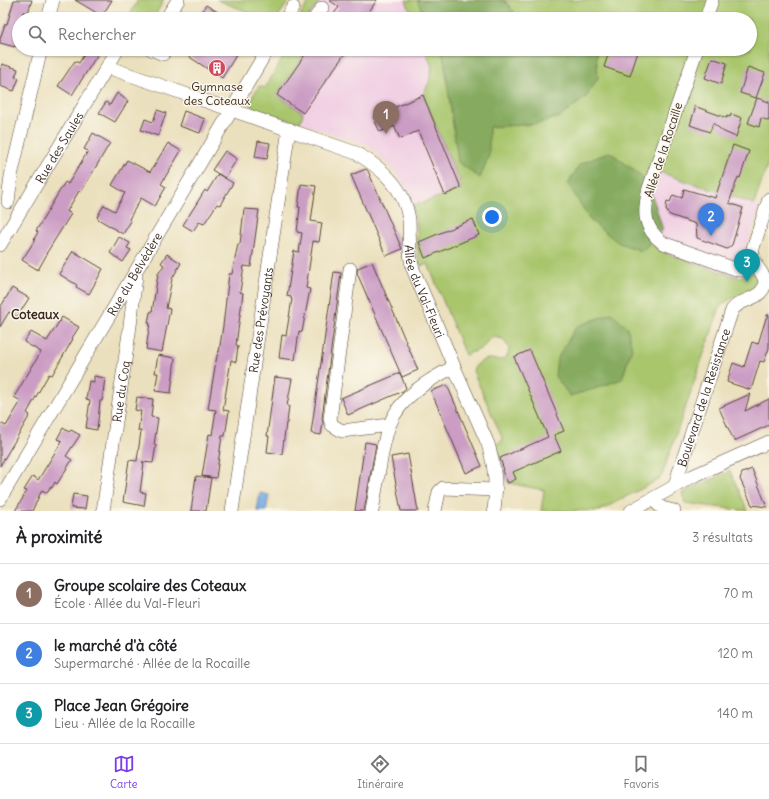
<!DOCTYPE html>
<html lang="fr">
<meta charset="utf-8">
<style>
:root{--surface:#fff;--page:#f2f2f2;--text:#202124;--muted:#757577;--line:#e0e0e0;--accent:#7c3aed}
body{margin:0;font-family:Delius,sans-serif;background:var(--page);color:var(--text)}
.you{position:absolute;left:492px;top:217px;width:14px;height:14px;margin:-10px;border:3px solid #fff;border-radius:50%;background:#1a73e8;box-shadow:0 0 0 6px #1a73e833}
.badge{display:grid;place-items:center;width:26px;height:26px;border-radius:50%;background:var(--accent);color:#fff;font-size:13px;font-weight:700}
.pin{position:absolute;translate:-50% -33px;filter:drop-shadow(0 1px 2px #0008)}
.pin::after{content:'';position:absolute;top:21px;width:14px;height:12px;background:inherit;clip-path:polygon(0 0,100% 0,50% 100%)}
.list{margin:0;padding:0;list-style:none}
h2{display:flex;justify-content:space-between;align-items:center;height:52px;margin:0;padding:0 16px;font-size:17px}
h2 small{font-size:13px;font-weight:400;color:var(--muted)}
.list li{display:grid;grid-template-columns:26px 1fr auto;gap:12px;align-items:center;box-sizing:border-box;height:60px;padding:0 16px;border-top:1px solid var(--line)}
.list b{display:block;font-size:15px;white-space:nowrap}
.list p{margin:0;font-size:13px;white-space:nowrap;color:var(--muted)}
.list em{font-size:13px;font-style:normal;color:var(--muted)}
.icon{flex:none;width:22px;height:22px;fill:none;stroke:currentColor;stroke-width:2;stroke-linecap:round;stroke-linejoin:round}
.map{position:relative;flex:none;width:769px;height:511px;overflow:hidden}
.search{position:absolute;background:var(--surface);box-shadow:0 1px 3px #0004;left:12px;right:12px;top:12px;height:44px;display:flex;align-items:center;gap:10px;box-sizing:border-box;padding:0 14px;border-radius:22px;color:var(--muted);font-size:15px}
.sheet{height:232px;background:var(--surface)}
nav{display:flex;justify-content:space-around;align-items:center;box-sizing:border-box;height:56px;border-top:1px solid var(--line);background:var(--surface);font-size:11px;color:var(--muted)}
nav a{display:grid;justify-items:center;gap:2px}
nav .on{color:var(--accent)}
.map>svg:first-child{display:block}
</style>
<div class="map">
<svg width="769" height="511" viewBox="0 0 769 511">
<rect width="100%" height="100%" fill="#fbf7ec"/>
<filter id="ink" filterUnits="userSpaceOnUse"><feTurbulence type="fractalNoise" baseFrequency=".025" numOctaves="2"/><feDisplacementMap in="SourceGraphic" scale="8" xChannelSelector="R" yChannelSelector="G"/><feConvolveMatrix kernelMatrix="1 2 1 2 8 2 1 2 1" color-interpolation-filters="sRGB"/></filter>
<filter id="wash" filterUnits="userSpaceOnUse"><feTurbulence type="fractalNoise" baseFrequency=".012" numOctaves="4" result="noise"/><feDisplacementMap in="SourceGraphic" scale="16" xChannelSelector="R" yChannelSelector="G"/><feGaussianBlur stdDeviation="0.9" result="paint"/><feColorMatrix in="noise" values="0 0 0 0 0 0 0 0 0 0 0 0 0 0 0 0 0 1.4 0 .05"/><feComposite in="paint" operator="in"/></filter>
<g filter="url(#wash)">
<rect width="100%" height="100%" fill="#ebe0bd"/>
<g fill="#f1d0e3">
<polygon points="311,0 406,0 413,19 306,19 300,14"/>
<polygon points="288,49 425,49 432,67 429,82 423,96 457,176 458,176 460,180 459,181 461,188 445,195 412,206 404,184 392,168 368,145 253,108 250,105 251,99 259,86 265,88"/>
<polygon points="649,169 760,206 737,277 665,253 654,246 645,236"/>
</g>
<g fill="#a9c66d" stroke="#727846">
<polygon points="138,0 164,0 153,19 127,19"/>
<polygon points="217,0 290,0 276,19 266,19"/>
<polygon points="311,0 321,0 306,19 300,14"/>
<path d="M406 0H769V161L754 204 650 169 645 236 654 246 665 253 737 277C747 278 750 267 758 278 755 295 732 294 720 307L662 475 658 480 599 511H541L544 490 508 483 502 471 504 470 495 445 503 440 473 371C474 365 484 358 491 359 498 360 502 362 508 355L509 348 503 339 494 337 488 340 483 348 465 355 428 264 420 266 417 248V227L412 206 445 195 461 188 458 181 460 180 458 176H457L423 95 429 82 432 67 425 49H750V19H413Z"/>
<path d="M288 49H309L277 95 303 113 300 123 253 108C248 100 255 93 259 86L265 88Z"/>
<polygon points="730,471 748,511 685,503 682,493"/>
</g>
<g fill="#86ab60" stroke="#606a3f">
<polygon points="417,0 504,0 520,19 426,19"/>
<polygon points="440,49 594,49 596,50 598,78 586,97 560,117 536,124 489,127 489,155 480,178 458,162 444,59"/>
<polygon points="610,152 644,178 654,201 663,230 642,251 619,243 591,221 568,184 580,164"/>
<polygon points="612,313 627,327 632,348 622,379 597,388 570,396 555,376 557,359 576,327"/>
</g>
<polygon fill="#77abe4" stroke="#596a81" points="260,493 269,495 266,511 257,511"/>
<g id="blocks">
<g fill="#cb9cc4">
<polygon points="14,0 32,0 28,13 23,12 21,19 19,19 19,35 15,47 0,43 0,39 5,24 7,24"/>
<polygon points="75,0 112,0 102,16"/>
<polygon points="329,0 377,0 364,19 330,19 339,7"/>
<polygon points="206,5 230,19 197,19"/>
<polygon points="87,49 101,49 72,95 58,86 75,61 79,63"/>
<polygon points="177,49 240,49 222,78"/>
<polygon points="309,49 348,49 303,113 277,95"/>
<polygon points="610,49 639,49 630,76 604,67"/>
<polygon points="712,58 727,63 721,84 705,78"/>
<polygon points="2,64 18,69 15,77 19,78 14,91 0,86 0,71"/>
<polygon points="748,67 765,73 756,98 740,93"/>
<polygon points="117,93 128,101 115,122 99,113 106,102 110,105"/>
<polygon points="423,95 461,188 445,195 418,131 400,139 394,126 380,132 373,117"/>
<polygon points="757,98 769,102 769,121 761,118 759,127 748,123"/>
<polygon points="694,106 727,118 727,116 730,117 731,114 742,118 736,137 724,132 713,123 710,132 690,125 695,109"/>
<polygon points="157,110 166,113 158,136 141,130 145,119 153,122"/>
<polygon points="184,111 205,119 200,133 179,126"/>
<polygon points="93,133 110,143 81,192 79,191 67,211 71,214 46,254 47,254 38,270 22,260 35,240 34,239 38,232 36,231 56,197 65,182 68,184 88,151 84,149"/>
<polygon points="258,141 270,143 267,159 255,157"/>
<polygon points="168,143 181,151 161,184 166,187 155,206 141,198 129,219 131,221 123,234 98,219 98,218 97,217 104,205 115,211 125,193 112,185 127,160 150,172"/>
<polygon points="733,145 749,151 740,178 738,177 729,203 743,208 732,245 727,249 697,238 696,224 670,215 667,212 666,209 667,201 670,202 673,195 682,198 684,189 715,198"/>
<polygon points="225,151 237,159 225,178 212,170"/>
<polygon points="366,169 368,171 402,249 386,256 351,175"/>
<polygon points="218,174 233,183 220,205 217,204 204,224 199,222 193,231 183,225 205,190 207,192"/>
<polygon points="301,184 316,186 311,221 322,223 319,242 313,241 306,288 310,289 302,332 299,331 295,360 279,358 282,335 286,336 292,299 291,299 291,297 287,296 294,251 299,252 302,233 297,232 300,207 298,207"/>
<polygon points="244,209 259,210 251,267 244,266 240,292 243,293 236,345 238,346 236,362 231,360 223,410 229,411 225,436 222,436 216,478 202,476 209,434 212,435 216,410 208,409 216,361 218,352 219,352 223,326 229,274 232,274 238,244 240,244"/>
<polygon points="473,219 479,235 425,258 419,242"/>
<polygon points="119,237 130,243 127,248 131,250 123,262 110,253"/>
<polygon points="73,251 103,269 89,294 76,287 77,285 59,274"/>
<polygon points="167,254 181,263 172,279 166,308 170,309 162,352 146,349 150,323 148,323 150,312 152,312 158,274 164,265 161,263"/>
<polygon points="372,262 418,370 402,377 357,273 358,268"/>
<polygon points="334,272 341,273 322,418 323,423 321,435 311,433"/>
<polygon points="12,288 29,298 17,317 9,312 0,327 0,308"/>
<polygon points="767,315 769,315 769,348 764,362 760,361 751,390 727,382 733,363 744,367 752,342 758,344"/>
<polygon points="62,317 79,327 72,338 73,339 52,375 49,374 38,393 27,413 30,415 0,466 0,423 6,426 21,401 14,397 41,352 24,342 31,332 47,341"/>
<polygon points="530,350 564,431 554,435 561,451 513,472 516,479 508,483 502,471 504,470 500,458 548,437 514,357"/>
<polygon points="158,355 175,358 171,393 155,391 158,373 155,373"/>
<polygon points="400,373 406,388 403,391 348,415 341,398"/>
<polygon points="94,376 105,378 102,401 100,401 97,430 86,428 90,400 86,399 89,381 94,382"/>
<polygon points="275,377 292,379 287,406 289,406 287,423 286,423 282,454 267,452 269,436 267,436"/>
<polygon points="447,385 482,466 466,473 431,391"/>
<polygon points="750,394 745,411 769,399 769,425 734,441 719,408"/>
<polygon points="137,397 153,399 151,417 158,418 154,445 156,445 153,463 142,462 144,462 140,492 146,493 144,506 123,502 129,460 137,461 141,431 138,431 141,411 135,410"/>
<polygon points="63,428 69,432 71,430 80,435 66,456 72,460 57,484 55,482 52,488 50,487 47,493 42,490 32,511 15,511 27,491 24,490 33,476 38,480 62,441 57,439"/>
<polygon points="365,442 376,444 364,511 355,511"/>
<polygon points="408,454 418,511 401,511 391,457"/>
<polygon points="752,469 767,507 752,505 740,479 742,473"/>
<polygon points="196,476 211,478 206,511 191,511"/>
<polygon points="73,494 87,496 85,509 71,508"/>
</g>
</g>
</g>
<g filter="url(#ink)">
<use href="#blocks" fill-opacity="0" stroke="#554536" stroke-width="1"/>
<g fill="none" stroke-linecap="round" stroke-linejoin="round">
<defs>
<g id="minor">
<polyline points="48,19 53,0"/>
<polyline points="166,19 178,0"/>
<polyline points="286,19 293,7"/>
<polyline points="314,19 322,8"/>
<polyline points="706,19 712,0"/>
<polyline points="151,49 163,54"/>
<path d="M697 49 649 188C644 211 642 227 663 243L738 270C746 272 749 265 756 264"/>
<path id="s1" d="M107 67 356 153C382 168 405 188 409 220 410 237 408 253 413 269L455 369 488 444C495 466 497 488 494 511"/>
<polyline points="8,202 11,176 41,49"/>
<path id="s2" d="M0 245 118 49"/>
<polyline points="350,269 330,419 332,425 342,431 389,425"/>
<path id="s3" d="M675 485 683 459 732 310C741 298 756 301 763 289 769 277 758 271 754 261 752 257 753 252 753 248L769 199"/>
<path id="s4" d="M0 499 268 49"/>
<polyline points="652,499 662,508 674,511"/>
<path id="s5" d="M103 511 130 326 136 276"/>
<path id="s6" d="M232 511 289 129"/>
<path d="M372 511C375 494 378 476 381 459 383 448 385 437 389 426 400 397 428 380 454 367"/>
<polyline points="435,511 439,492 443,488 496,490"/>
<polyline points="631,511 693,476 769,442"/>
</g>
</defs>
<use href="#minor" stroke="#554536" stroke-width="14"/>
<use href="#minor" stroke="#fff" stroke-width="13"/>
</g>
</g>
<defs>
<symbol id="building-disc" viewBox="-11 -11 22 22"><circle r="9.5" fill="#d1495b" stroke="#fbf7ec"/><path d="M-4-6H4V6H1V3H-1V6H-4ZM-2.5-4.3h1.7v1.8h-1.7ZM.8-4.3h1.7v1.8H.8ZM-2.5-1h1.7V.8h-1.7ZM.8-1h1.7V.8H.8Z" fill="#fff"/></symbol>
</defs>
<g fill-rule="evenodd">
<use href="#building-disc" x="207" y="58" width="20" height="20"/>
</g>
<g text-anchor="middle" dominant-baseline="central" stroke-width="3" stroke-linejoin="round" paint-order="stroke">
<g font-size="12" fill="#3b2a1e" stroke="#fbf7ec">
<text x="217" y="86">Gymnase<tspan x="217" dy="14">des Coteaux</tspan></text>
</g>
<g font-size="12" fill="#3b2a1e" stroke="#fbf7ec">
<text stroke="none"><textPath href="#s2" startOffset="114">Rue des Saules</textPath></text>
<text transform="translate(663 150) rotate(-72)">Allée de la Rocaille</text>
<text stroke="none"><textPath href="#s4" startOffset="262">Rue du Belvédère</textPath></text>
<text stroke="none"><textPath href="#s1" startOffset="426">Allée du Val-Fleuri</textPath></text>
<text stroke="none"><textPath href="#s6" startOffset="193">Rue des Prévoyants</textPath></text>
<text stroke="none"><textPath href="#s5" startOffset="121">Rue du Coq</textPath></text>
<text stroke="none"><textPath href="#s3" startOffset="92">Boulevard de la Résistance</textPath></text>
</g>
<g font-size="13" font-weight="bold" fill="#3b2a1e" stroke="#fbf7ec">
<text x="35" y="314">Coteaux</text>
</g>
</g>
</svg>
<div class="you"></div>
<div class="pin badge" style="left:386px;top:134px;background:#8d6e63">1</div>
<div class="pin badge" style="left:711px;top:236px;background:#3f7fe0">2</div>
<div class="pin badge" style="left:747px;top:282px;background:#0f9aa8">3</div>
<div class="search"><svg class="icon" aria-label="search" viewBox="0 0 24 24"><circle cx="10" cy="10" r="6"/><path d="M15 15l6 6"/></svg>Rechercher</div>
</div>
<section class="sheet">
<h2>À proximité<small>3 résultats</small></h2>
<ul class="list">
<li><span class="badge" style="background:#8d6e63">1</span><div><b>Groupe scolaire des Coteaux</b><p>École · Allée du Val-Fleuri</p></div><em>70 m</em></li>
<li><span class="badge" style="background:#3f7fe0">2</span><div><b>le marché d'à côté</b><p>Supermarché · Allée de la Rocaille</p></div><em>120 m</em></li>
<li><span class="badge" style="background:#0f9aa8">3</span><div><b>Place Jean Grégoire</b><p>Lieu · Allée de la Rocaille</p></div><em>140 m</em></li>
</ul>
</section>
<nav>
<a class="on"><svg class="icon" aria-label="map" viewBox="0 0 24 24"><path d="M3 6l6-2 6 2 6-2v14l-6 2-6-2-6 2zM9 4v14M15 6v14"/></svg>Carte</a>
<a><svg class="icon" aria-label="directions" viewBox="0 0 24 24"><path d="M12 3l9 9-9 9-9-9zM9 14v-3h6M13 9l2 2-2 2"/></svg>Itinéraire</a>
<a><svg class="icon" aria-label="saved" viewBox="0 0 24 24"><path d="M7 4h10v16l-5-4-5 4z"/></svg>Favoris</a>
</nav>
